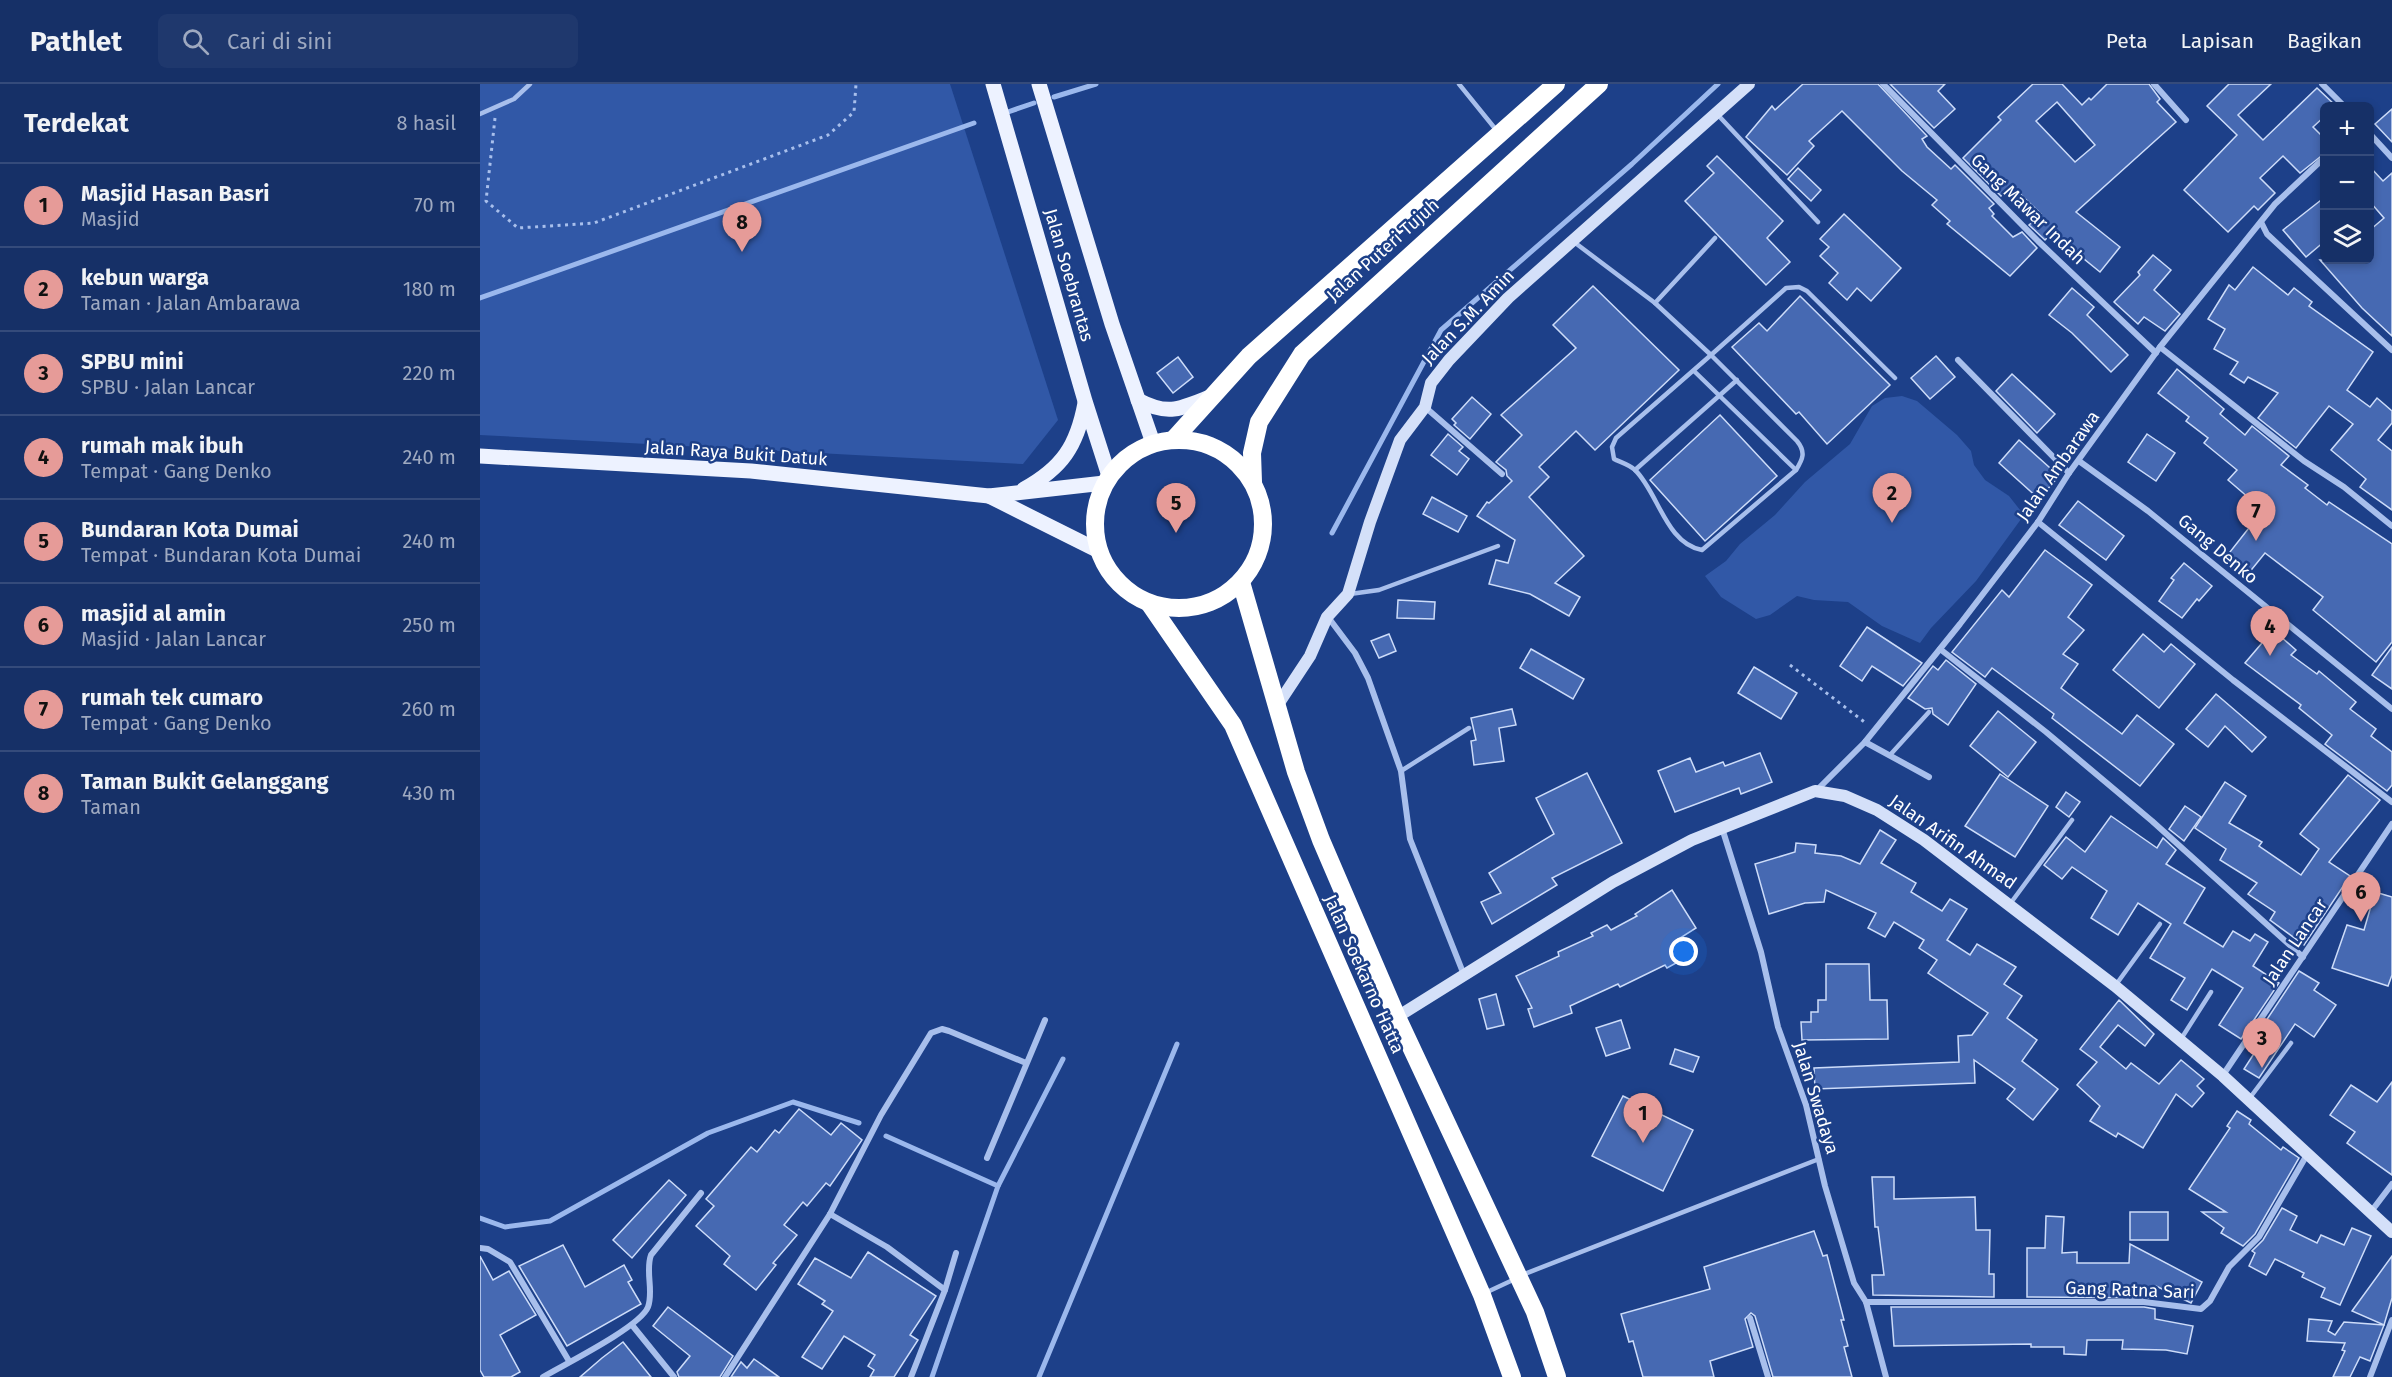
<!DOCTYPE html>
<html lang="id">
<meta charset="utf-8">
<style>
:root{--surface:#163067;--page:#1f386d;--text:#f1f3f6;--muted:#9ea9c0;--line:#354b7b;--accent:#e69b98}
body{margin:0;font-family:"Fira Sans",sans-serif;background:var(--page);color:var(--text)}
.controls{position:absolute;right:18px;top:18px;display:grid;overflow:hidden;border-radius:9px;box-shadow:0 3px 9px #0003}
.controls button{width:54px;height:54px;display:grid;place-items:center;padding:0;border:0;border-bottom:2px solid var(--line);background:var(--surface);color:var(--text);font:30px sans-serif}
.you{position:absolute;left:1204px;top:868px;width:21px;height:21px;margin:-15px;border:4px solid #fff;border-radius:50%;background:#1a73e8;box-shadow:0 0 0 9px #1a73e833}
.badge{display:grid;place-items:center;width:39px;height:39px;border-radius:50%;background:var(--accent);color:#111;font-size:20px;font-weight:700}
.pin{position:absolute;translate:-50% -50px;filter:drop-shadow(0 2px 3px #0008)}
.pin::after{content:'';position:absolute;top:32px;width:21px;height:18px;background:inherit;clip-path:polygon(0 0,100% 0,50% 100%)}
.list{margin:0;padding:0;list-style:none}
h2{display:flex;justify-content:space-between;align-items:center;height:78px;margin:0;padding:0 24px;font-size:26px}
h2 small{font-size:20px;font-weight:400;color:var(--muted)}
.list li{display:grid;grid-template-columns:39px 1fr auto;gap:18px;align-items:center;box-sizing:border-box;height:84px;padding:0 24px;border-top:2px solid var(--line)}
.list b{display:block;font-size:22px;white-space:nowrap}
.list p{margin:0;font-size:20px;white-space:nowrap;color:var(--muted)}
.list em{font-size:20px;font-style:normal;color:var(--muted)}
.icon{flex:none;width:33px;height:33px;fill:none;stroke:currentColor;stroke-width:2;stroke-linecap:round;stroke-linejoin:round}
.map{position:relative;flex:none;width:1912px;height:1293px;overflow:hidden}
header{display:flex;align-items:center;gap:36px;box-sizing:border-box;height:84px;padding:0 30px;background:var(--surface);border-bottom:2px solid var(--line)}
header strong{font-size:28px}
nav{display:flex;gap:33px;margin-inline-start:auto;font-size:21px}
.search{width:420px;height:54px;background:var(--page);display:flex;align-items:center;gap:15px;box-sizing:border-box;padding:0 21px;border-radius:9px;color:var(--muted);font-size:22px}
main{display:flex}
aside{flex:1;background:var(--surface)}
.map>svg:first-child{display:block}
</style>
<header>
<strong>Pathlet</strong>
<div class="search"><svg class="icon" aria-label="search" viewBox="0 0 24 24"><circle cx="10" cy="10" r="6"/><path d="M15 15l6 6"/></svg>Cari di sini</div>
<nav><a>Peta</a><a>Lapisan</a><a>Bagikan</a></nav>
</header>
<main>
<aside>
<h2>Terdekat<small>8 hasil</small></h2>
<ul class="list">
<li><span class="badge">1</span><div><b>Masjid Hasan Basri</b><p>Masjid</p></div><em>70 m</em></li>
<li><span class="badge">2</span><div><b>kebun warga</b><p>Taman · Jalan Ambarawa</p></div><em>180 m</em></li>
<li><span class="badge">3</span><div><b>SPBU mini</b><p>SPBU · Jalan Lancar</p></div><em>220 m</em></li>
<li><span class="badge">4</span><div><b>rumah mak ibuh</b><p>Tempat · Gang Denko</p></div><em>240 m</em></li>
<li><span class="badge">5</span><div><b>Bundaran Kota Dumai</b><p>Tempat · Bundaran Kota Dumai</p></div><em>240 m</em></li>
<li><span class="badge">6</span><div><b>masjid al amin</b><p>Masjid · Jalan Lancar</p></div><em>250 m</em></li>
<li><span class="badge">7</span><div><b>rumah tek cumaro</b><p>Tempat · Gang Denko</p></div><em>260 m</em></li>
<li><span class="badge">8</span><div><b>Taman Bukit Gelanggang</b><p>Taman</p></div><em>430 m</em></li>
</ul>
</aside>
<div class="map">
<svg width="1912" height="1293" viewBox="0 0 1912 1293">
<rect width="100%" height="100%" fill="#1d4089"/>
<g fill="#3158a7">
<polygon points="0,0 470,0 578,336 543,380 0,351"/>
<polygon points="1422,312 1437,317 1477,351 1491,367 1494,381 1505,396 1529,412 1544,431 1496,497 1451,544 1440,559 1402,542 1368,518 1334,516 1317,512 1290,531 1276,535 1241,513 1225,492 1246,477 1260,460 1295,431 1325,398 1370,360 1392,322 1405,314"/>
</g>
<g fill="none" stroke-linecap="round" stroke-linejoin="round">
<g stroke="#9bb8ed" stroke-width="5">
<polyline points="574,13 616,0"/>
<polyline points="525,29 554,19"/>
<polyline points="0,214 494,39"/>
<polyline points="852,449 961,246 1152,80 1238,0"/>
<polyline points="406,1052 518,1102"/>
<polyline points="0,1134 25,1143 70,1137 228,1049 313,1018 379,1039"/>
<polyline points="452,1293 518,1102 583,975"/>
<polyline points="559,1293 697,960"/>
</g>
</g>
<g fill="#4669b2" stroke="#cddcf9" stroke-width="1.5" fill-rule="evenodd">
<polygon points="1323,0 1398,0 1447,52 1442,55 1447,63 1471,85 1475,81 1514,120 1509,124 1514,130 1512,132 1533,153 1542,148 1557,164 1530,192 1467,140 1470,137 1452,121 1457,116 1422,87 1362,27 1329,57 1334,62 1307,91 1266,53 1292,22 1295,26"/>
<polygon points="1410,0 1465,0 1458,7 1475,25 1454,44"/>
<path d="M1553 0H1582L1602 21 1609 14 1611 16 1627 0H1669L1680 15 1677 18 1696 38 1596 128 1640 163 1620 188 1572 149 1565 156 1549 141 1561 130 1532 102 1521 112 1483 74 1521 36 1518 33ZM1577 18 1615 61 1595 78 1556 37Z"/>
<polygon points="1749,0 1791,0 1758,31 1783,56 1837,4 1856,22 1845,22 1845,32 1833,43 1845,55 1845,69 1820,89 1803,72 1780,94 1795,109 1778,126 1774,122 1748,148 1704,106 1757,51 1727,22"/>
<polygon points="1912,25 1912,58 1895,40"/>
<polygon points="1237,72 1303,137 1287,154 1310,178 1286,201 1205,117 1234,89 1227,82"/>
<polygon points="1890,83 1903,97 1912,89 1912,252 1882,224 1840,176 1890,176 1890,146 1904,134 1890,118"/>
<polygon points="1318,84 1341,106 1331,117 1308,95"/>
<polygon points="1845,113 1845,157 1826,173 1803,146"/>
<polygon points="1364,130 1421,184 1391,217 1377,204 1367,216 1349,199 1358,189 1340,172 1349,163 1340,155"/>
<polygon points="1673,171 1691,186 1674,206 1700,230 1685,247 1664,233 1658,240 1634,218 1660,191 1658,188"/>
<polygon points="1773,183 1808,211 1814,204 1832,218 1829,222 1893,268 1867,306 1890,323 1897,314 1912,327 1912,339 1898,356 1912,367 1912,426 1880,403 1886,395 1851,366 1873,340 1849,322 1816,364 1778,334 1798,309 1768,293 1764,299 1750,290 1758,278 1734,265 1745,245 1728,235 1749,201 1755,206"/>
<polygon points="1113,202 1199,286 1115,366 1096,347 1059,383 1069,393 1049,413 1104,472 1075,499 1100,513 1089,532 1050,510 1009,500 1016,476 1028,479 1035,456 997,432 1007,418 1009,419 1032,397 1027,392 1026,386 1016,378 1042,351 1021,331 1096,264 1073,241"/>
<polygon points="1592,204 1614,223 1607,231 1648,271 1631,288 1592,249 1569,231"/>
<polygon points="1320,212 1410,301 1347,360 1319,328 1316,330 1252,263 1279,239 1287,247"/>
<polygon points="1456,272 1475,293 1450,315 1431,294"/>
<polygon points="698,273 713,293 693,309 677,289"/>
<polygon points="1697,285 1744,325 1740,330 1765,351 1772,342 1809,372 1801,381 1828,401 1825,404 1847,421 1849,418 1912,460 1912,558 1896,578 1833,526 1843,513 1785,469 1768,490 1746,473 1783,426 1748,396 1757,386 1724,359 1728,354 1706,337 1709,333 1678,309"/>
<polygon points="1532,290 1575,330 1557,349 1516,307"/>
<polygon points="992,313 1011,330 990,355 974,341 976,339 972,335"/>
<polygon points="1240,331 1297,392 1225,457 1170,396"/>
<polygon points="968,350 983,363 979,367 989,375 977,391 951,371"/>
<polygon points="1667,350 1695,369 1676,397 1648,378"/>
<polygon points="1539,356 1579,392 1559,415 1519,379"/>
<polygon points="952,413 987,432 978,448 943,430"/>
<polygon points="1598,417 1644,452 1626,476 1579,441"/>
<polygon points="1565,466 1612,501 1588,533 1604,546 1583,570 1598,580 1581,604 1642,650 1657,631 1694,660 1660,702 1572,634 1574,630 1512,584 1505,593 1472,568 1522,506 1529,513"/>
<polygon points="1704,479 1732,502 1719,517 1717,515 1702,534 1679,517 1694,496 1691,494"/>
<polygon points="918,516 955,518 954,535 917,534"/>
<polygon points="1387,543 1442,579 1423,602 1392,582 1382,597 1360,582"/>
<polygon points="1793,546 1816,566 1811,571 1837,590 1839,587 1876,618 1870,625 1896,645 1891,652 1912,668 1912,701 1907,707 1845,660 1852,651 1819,624 1821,621 1765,579"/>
<polygon points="909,550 916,567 899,574 891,557"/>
<polygon points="1663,550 1684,568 1691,560 1715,580 1679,624 1633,586"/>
<polygon points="1912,563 1912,605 1892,591"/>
<polygon points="1051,565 1104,595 1093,615 1040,584"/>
<polygon points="1466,576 1496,600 1468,641 1453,630 1452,624 1445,625 1428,614 1453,582 1458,586"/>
<polygon points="1274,583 1317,609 1301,635 1258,609"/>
<polygon points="1736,610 1786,653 1772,668 1745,642 1728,663 1706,645"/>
<polygon points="1032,625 1036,641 1019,644 1024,677 994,681 991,657 996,656 991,634"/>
<polygon points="1518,627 1556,658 1528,693 1490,662"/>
<polygon points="1280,669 1292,698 1261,710 1259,704 1195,728 1178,687 1210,674 1216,688 1243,678 1245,682"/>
<polygon points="1107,689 1142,759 1072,794 1077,801 1012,840 1001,818 1021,809 1009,789 1074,750 1056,714"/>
<polygon points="1520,690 1568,722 1535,773 1485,742"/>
<polygon points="1868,691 1900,716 1849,778 1870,792 1824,861 1790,836 1795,828 1768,810 1777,799 1740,776 1746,765 1715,744 1745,698 1766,712 1749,739 1782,758 1779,762 1821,791 1839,765 1820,750"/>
<polygon points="1586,708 1600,718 1589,733 1576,723"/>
<polygon points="1705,722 1721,733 1704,757 1689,745"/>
<polygon points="1631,732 1677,764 1683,754 1696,766 1686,780 1725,804 1704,839 1743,863 1753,847 1770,857 1775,850 1788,858 1773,882 1799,899 1761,955 1739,941 1763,904 1732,885 1707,926 1691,916 1705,894 1670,874 1691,840 1658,819 1638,851 1611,834 1627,807 1592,783 1582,795 1564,781 1586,753 1605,768"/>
<polygon points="1400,746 1416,756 1401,779 1436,799 1431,808 1462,827 1470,815 1487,825 1467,856 1490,871 1497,860 1536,883 1524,900 1542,912 1527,934 1557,956 1542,977 1578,1005 1553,1036 1527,1015 1535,1005 1494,976 1495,999 1335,1005 1334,984 1479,978 1478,952 1492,951 1508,929 1448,889 1457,876 1439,864 1444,856 1414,838 1405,853 1388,844 1396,829 1346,806 1344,818 1325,819 1289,830 1275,780 1315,768 1316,759 1336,761 1335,769 1361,772 1380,780"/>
<polygon points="1192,806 1216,844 1197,856 1207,873 1187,884 1185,881 1140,903 1138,900 1090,922 1092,929 1054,943 1048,925 1052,924 1036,892 1079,872 1078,868 1113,852 1111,849 1127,841 1131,846 1157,832 1155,830"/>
<polygon points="1895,808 1912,813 1912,891 1908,902 1852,884 1867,841 1884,846"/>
<polygon points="1346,880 1389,880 1390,916 1407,916 1408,955 1322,956 1321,938 1331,938 1331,928 1338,928 1338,916 1346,916"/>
<polygon points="1819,887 1839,899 1834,906 1856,921 1834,953 1815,940 1779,994 1764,985 1777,965 1770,961"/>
<polygon points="1016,910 1024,941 1007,945 999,915"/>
<polygon points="1639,916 1674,950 1665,962 1638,941 1620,963 1646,985 1651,979 1679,1000 1701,976 1724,995 1717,1002 1724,1009 1712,1023 1696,1010 1663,1064 1638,1049 1636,1053 1610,1037 1620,1022 1597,1001 1617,978 1600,965"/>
<polygon points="1141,936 1150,964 1126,972 1116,944"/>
<polygon points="1195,965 1219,973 1213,988 1190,980"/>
<polygon points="1912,998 1912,1091 1867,1059 1875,1048 1850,1031 1871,1001 1897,1018"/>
<polygon points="1143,1012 1213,1046 1183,1107 1112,1072"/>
<polygon points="319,1025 351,1051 361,1039 382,1056 350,1102 346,1099 327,1122 323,1118 304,1141 317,1151 293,1179 296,1181 276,1206 244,1180 250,1172 216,1142 234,1122 226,1115 271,1063 277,1068 295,1046 299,1049"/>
<polygon points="1757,1027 1771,1036 1769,1040 1801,1066 1803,1063 1819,1074 1775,1150 1763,1162 1741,1149 1744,1144 1722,1128 1746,1128 1709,1105 1750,1044 1747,1042"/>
<polygon points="1392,1093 1414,1093 1414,1115 1495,1113 1496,1146 1510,1146 1509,1190 1514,1190 1514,1213 1393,1211 1392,1191 1404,1191 1398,1143 1395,1143"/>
<polygon points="189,1096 206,1111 152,1174 133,1156"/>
<polygon points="1802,1124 1817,1132 1810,1146 1837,1159 1841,1151 1864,1161 1872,1144 1891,1152 1860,1221 1841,1213 1845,1204 1822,1193 1824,1189 1795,1175 1786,1191 1769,1182 1775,1169 1772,1167 1783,1156"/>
<rect x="1650" y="1128" width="38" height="28"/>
<polygon points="1566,1132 1584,1133 1582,1169 1597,1168 1597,1179 1649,1179 1650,1160 1722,1198 1711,1219 1676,1202 1676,1214 1547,1213 1547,1164 1565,1164"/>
<polygon points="1334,1147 1343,1172 1347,1171 1364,1236 1361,1236 1368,1262 1364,1263 1372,1293 1293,1293 1275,1232 1271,1229 1265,1235 1273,1263 1230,1277 1234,1293 1163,1293 1153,1257 1149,1258 1141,1230 1230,1205 1224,1183"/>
<polygon points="83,1161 105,1203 144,1181 152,1196 148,1198 161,1220 87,1262 39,1182"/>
<polygon points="388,1168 456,1212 430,1251 438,1256 414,1293 390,1293 394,1286 388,1282 395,1271 364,1252 342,1285 322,1273 353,1227 342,1220 345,1217 318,1200 335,1174 371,1194"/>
<polygon points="0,1172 13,1196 29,1187 56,1231 20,1251 40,1288 31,1293 4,1293 0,1286"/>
<polygon points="1912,1172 1912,1214 1904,1241 1872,1227"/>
<polygon points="188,1223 253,1272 240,1293 199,1293 197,1288 210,1272 173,1242"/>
<polygon points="1411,1223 1664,1223 1675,1225 1675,1235 1713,1242 1707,1270 1686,1266 1642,1265 1643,1256 1607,1256 1606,1271 1584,1270 1584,1263 1551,1263 1551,1260 1414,1262"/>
<polygon points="1829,1235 1852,1237 1848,1247 1855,1251 1864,1238 1904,1241 1890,1277 1880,1273 1870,1293 1853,1293 1865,1267 1862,1266 1865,1259 1827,1257"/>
<polygon points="143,1258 171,1293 100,1293 122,1274"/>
<polygon points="274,1275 299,1293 251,1293 261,1278 267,1284"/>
</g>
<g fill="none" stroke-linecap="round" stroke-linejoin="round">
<g stroke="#a8bfec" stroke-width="3" stroke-dasharray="3 4.5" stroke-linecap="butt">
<polyline points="15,34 6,117 38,144 114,139 348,51 374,28 376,0"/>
<polyline points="1310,581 1387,640"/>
</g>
<g stroke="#a8bfec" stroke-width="4.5">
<polyline points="979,0 1017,47"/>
<polyline points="0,30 34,15 50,0"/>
<polyline points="1237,30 1338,138"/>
<path d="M1094 158 1175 219 1231 271 1136 354 1132 363 1134 375C1140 378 1150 381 1155 386 1178 408 1186 460 1222 466L1316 386C1323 375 1326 368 1317 357L1231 271 1306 204 1319 203 1327 207 1415 294"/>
<polyline points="1175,219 1235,154"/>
<polyline points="1214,287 1316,386"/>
<polyline points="1155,386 1257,296"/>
<polyline points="870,510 899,506 1018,462"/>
<polyline points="1410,671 1449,628"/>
<polyline points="921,687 989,644"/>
<polyline points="1530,820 1592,736"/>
<polyline points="1635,902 1680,840"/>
<polyline points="1701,955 1731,908"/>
<polyline points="1769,1015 1811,959"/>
<polyline points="1042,1191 1339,1075"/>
<polyline points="1005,1209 1035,1195"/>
</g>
<g stroke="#a8bfec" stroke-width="6">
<polyline points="1403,0 1558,157 1676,269"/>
<polyline points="1674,0 1706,36"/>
<polyline points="1842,0 1864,22"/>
<polyline points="1890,50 1912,74"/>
<polyline points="1781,138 1787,150 1912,266"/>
<polyline points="1680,263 1824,377 1864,403 1912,442"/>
<polyline points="1478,276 1589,389"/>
<polyline points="945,323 1022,390"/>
<polyline points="1599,377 1668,427 1912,625"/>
<polyline points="1558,438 1753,596 1912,718"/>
<polyline points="848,533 875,569 888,594 921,687 930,755 984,891"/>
<polyline points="1460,565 1566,648 1672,737 1823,873"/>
<polyline points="1385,658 1449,693"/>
<polyline points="1336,707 1385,658 1480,540 1558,438 1589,389 1680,263 1795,120 1844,74"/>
<polyline points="1242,744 1281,868 1298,943 1326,1021 1345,1102 1374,1199 1386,1218 1406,1293"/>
<polyline points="1743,991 1912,740"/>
<polyline points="507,1074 565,936"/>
<polyline points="1890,1129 1912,1100"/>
<polyline points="350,1130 407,1163 465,1206 431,1293"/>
<polyline points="0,1164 8,1165 30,1178 89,1277"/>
<polyline points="465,1206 476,1169"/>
<polyline points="1386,1218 1664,1218 1721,1225 1730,1217 1749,1183 1779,1153 1828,1069"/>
<polyline points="1270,1234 1288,1293"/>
<polyline points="152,1241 194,1293"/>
<path d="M63 1293C85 1280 160 1243 168 1223 174 1207 165 1187 171 1171L221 1109"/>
<polyline points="245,1293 350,1130 401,1031 451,949 462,945 469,947 546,979"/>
<polyline points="1890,1293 1912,1236"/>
</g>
<g stroke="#d4e0f9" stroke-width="12">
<polyline points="797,622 830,572 847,533 868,510 890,438 920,356 945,323 951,299 969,276 1028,214 1269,0"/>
<polyline points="917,933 1133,798 1212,756 1335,707 1365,712 1397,726 1444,756 1635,902 1743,992 1912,1148"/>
</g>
<g stroke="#edf2ff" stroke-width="15">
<polyline points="513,0 605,317 629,392"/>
<polyline points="559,0 632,240 673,359"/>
<path d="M658 316C688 332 700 325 730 313"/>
<polyline points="0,372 271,387 509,412 624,399"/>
<path d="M544 405C582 384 597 362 605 319"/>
<polyline points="509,412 619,467"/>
</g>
<g stroke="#fff" stroke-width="18">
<circle cx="699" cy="440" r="84"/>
<polyline points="693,356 769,272 1076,0"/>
<polyline points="773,398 772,369 779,338 822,270 1119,0"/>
<polyline points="761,498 816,688 841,756 917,933 1055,1228 1077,1293"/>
<polyline points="669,519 753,641 1002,1211 1032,1293"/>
</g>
</g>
<g text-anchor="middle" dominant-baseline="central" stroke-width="5" stroke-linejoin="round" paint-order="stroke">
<g font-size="18" fill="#fff" stroke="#1d4089">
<text transform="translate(1548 125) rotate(44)">Gang Mawar Indah</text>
<text transform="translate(903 166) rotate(-42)">Jalan Puteri Tujuh</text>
<text transform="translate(589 191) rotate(74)">Jalan Soebrantas</text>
<text transform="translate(988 233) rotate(-46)">Jalan S.M. Amin</text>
<text transform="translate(256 369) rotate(4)">Jalan Raya Bukit Datuk</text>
<text transform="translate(1578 382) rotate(-55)">Jalan Ambarawa</text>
<text transform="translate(1738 465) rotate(40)">Gang Denko</text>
<text transform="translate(1473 758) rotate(35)">Jalan Arifin Ahmad</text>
<text transform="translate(1815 858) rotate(-56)">Jalan Lancar</text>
<text transform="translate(884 890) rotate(66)">Jalan Soekarno Hatta</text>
<text transform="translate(1336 1014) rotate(73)">Jalan Swadaya</text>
<text transform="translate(1650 1206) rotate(2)">Gang Ratna Sari</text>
</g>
</g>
</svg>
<div class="controls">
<button>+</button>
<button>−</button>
<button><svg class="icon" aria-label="layers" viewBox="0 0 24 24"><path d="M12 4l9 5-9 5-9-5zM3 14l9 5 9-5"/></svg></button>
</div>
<div class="you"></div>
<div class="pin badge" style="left:1163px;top:1059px">1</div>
<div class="pin badge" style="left:1412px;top:439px">2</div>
<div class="pin badge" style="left:1782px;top:984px">3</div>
<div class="pin badge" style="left:1790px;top:572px">4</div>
<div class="pin badge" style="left:696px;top:449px">5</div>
<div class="pin badge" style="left:1881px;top:838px">6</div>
<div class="pin badge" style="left:1776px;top:457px">7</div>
<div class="pin badge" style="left:262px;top:168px">8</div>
</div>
</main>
